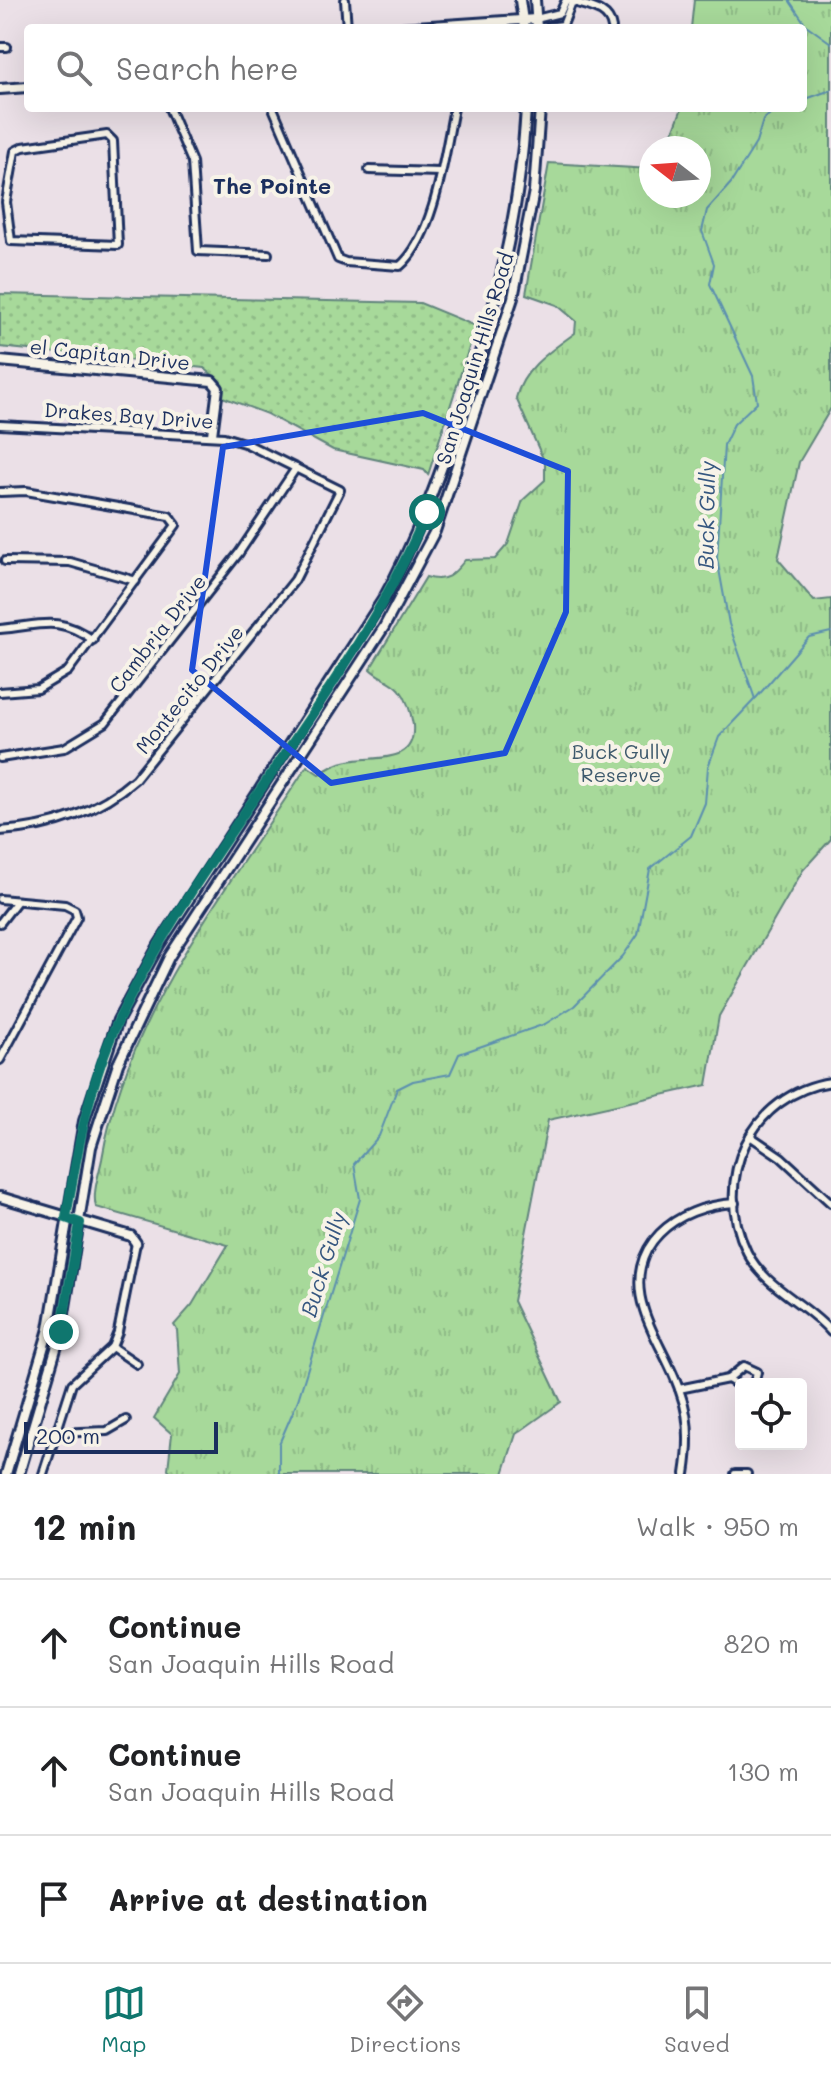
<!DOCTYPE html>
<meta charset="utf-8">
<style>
:root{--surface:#fff;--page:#f6f6f6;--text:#202124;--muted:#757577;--line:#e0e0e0;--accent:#0f766e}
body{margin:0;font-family:Mali,sans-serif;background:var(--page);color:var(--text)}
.controls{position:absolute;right:24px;bottom:24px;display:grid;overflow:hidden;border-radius:8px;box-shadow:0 8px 32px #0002}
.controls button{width:72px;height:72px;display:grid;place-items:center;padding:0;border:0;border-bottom:2px solid var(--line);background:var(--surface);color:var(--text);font:40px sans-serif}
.compass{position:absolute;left:639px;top:136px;width:72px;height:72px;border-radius:50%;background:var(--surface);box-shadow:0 8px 32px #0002;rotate:287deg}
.scale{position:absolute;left:24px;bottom:20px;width:194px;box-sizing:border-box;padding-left:8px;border:4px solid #1b2f5e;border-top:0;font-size:22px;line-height:28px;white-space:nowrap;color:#1b2f5e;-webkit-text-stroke:6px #f7f3e8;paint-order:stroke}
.stop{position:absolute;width:24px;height:24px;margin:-18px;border:6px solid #0f766e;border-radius:50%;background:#fff}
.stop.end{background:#0f766e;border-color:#fff;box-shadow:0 2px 8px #0008}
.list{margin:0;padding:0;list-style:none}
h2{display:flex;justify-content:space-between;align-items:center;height:104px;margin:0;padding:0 32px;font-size:34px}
h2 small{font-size:26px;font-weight:400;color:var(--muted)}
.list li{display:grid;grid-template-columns:52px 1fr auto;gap:24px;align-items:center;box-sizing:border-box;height:128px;padding:0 32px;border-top:2px solid var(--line)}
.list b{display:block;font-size:30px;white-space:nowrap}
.list p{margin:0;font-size:26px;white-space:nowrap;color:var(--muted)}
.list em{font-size:26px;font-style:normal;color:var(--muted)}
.icon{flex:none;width:44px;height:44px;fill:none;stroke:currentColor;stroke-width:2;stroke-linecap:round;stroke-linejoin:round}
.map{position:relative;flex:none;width:831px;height:1474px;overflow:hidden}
.search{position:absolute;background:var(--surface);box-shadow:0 8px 32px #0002;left:24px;right:24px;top:24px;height:88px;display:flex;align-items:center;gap:20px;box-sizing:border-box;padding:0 28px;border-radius:8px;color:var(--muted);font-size:30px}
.sheet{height:488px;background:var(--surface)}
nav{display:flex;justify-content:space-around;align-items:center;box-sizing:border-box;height:112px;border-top:2px solid var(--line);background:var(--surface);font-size:22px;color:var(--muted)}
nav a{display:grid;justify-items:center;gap:4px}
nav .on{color:var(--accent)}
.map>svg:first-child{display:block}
</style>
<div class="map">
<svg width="831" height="1474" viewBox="0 0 831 1474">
<defs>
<pattern id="grass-dots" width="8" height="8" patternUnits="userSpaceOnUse" patternTransform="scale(2)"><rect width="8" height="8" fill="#a7d99a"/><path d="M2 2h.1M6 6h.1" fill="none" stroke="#8fbb87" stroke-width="1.8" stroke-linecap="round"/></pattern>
<pattern id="park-tufts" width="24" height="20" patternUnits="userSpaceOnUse" patternTransform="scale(2)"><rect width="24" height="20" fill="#a7d99a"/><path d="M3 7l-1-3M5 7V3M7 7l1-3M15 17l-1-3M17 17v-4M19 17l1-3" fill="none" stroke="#8fbb87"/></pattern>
</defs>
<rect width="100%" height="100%" fill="#ebe0e7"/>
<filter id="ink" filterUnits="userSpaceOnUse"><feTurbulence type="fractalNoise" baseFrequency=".0125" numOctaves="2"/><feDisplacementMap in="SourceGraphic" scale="16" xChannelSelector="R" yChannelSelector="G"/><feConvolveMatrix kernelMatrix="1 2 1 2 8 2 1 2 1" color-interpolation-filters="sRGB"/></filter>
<g filter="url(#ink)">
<polygon fill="url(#grass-dots)" stroke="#61847c" stroke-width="2" points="0,294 420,303 476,326 428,475 424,470 333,450 267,414 220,396 220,381 204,368 0,347"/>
<path fill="url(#park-tufts)" stroke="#61847c" stroke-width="2" d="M694 0H831V408L799 462 778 559 814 601 831 599V839L803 870 719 1016 707 1085 548 1120 513 1301 561 1402 516 1434 503 1474H173L168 1469 172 1434 154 1418 180 1374 177 1330 174 1325 192 1305 228 1245 96 1207C92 1193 99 1174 102 1159 127 1012 228 889 307 766L319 774C329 768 337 763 348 761 375 755 416 766 413 725 411 713 408 700 400 690 393 681 379 678 370 669L426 577C446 583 453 575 465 560L495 559 508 544 523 500 545 480V463L516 398C523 368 552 350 575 333L576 321 557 305 526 294 549 163 651 169V196H699V148H667L682 108H803V28H691Z"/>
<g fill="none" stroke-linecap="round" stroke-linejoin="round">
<g stroke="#5b8faf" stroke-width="2">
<polyline points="789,0 806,25 831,43"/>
<polyline points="803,100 831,90"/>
<polyline points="756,698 809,637 831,632"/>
<polyline points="279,1474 279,1444 298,1400 360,1199 354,1164 379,1136 397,1089 413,1081 450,1074 459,1054 545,1024 574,1006 623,956 638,934 650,869 691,836 705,803 708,767 719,737 755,699 729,624 717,558 724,445 734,424 757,402 753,376 710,284 714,264 702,231 707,210 731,183 756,143 763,120 777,108"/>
</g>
<defs>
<g id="street">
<polyline points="345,0 347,28"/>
<path d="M568 0C585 7 609 7 612 28"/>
<polyline points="536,19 560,13 566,0"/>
<polyline points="538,28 563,25 572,2"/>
<polyline points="0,47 7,47"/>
<polyline points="169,108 192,162 198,251 268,254"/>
<path d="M273 108 338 259 346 262 400 266C435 236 445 152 454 108"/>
<polygon points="107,135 113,141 118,245 11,241 6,202 15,151 23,147"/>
<polyline points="369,170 440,172"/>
<path d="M0 425 224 437 247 444 340 490 295 580 135 779C98 812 50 828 0 831"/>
<polyline points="0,492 26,491 169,516 176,525 68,671 38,689 0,692"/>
<polyline points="5,561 70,562 136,581"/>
<path d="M0 629C40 626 57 614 93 640"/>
<polyline points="0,758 64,748 105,723 239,553 296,468"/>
<polyline points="0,899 65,905 75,910 77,917 0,1060"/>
<polyline points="0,923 17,901"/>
<path d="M831 1082C751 1094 711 1179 747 1252 764 1287 806 1303 831 1332"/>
<polyline points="750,1136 781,1157 831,1203"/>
<polyline points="112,1347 137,1364"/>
<polyline points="728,1379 741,1387"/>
<polyline points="679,1389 728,1379 744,1366 757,1372 754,1384"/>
<polyline points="55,1433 107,1431 126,1420"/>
<polyline points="43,1474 72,1384 112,1347 118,1332 136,1243"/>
<path d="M685 1474C689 1449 690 1419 681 1395 672 1365 653 1339 644 1310 623 1246 676 1206 735 1203"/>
<polyline points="735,1474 747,1474"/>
</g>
<g id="secondary">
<polyline points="520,0 524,28"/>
<polyline points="535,0 537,28"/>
<polyline points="401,28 536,19"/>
<polyline points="0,89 28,87"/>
<polyline points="0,361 212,381 218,388 212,435"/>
<polyline points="0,1197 131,1236 136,1243"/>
<path d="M6 1474 49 1329 84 1121 118 1020 159 945 384 598C416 540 438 480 459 418 494 315 520 217 526 108"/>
<polyline points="19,1474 61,1332 91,1147 118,1064 169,957 384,627 435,531 513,298 534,191 540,108"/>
</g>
</defs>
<use href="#street" stroke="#1b2f5e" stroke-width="12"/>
<use href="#secondary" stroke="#1b2f5e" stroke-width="14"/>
<use href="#street" stroke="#f7f3e8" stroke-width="6"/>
<use href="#secondary" stroke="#f7f3e8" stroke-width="8"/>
</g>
</g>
<g fill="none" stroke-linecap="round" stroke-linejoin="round" filter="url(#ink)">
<path stroke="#0f766e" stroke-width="10" d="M61 1332 80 1223 66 1218C77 1151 89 1082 119 1019 204 841 350 694 427 512"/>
</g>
<path fill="none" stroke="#1d4ed8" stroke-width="6" stroke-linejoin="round" d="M423 413 568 471 566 612 505 753 331 783 192 670 223 447Z"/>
<g text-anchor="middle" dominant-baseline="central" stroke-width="8" stroke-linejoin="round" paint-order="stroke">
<g font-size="20" fill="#1b2f5e" stroke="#f7f3e8">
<text transform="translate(110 354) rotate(6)">el Capitan Drive</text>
<text transform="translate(474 358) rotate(-73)">San Joaquin Hills Road</text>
<text transform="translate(129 415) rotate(4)">Drakes Bay Drive</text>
<text transform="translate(157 633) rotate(-52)">Cambria Drive</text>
<text transform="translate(189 689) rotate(-51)">Montecito Drive</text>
</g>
<g font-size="20" fill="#3e5a6d" stroke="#f7f3e8">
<text x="621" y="751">Buck Gully<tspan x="621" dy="23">Reserve</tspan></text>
</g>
<g font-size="22" font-weight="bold" fill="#1b2f5e" stroke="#f7f3e8">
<text x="272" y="185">The Pointe</text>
</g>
<g font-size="22" font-style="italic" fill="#365780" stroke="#f7f3e8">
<text transform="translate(706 515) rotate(-89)">Buck Gully</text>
<text transform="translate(323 1264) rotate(-73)">Buck Gully</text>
</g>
</g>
</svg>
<div class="controls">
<button><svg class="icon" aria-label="locate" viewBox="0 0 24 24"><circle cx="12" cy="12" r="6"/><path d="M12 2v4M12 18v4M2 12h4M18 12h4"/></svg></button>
</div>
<svg class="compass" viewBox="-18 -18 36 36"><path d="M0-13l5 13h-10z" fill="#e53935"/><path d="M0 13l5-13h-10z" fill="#757577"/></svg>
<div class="scale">200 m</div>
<div class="stop" style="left:427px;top:512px"></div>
<div class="stop end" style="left:61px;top:1332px"></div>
<div class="search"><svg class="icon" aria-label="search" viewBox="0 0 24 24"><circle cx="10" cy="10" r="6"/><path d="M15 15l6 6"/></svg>Search here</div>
</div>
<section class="sheet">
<h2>12 min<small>Walk · 950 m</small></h2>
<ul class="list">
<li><svg class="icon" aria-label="ahead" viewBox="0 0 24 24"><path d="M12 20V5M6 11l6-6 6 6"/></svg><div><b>Continue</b><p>San Joaquin Hills Road</p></div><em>820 m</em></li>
<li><svg class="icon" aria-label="ahead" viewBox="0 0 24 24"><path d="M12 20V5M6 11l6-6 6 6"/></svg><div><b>Continue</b><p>San Joaquin Hills Road</p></div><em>130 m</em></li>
<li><svg class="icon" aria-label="arrive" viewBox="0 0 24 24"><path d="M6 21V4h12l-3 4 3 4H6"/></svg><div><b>Arrive at destination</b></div></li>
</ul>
</section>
<nav>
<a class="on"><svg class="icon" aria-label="map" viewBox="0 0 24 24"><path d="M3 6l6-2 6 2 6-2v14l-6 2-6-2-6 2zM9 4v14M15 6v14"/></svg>Map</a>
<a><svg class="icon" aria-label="directions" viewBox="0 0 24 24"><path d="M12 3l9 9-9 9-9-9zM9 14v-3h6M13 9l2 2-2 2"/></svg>Directions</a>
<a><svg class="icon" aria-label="saved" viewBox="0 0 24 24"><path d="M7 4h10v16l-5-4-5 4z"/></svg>Saved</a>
</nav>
